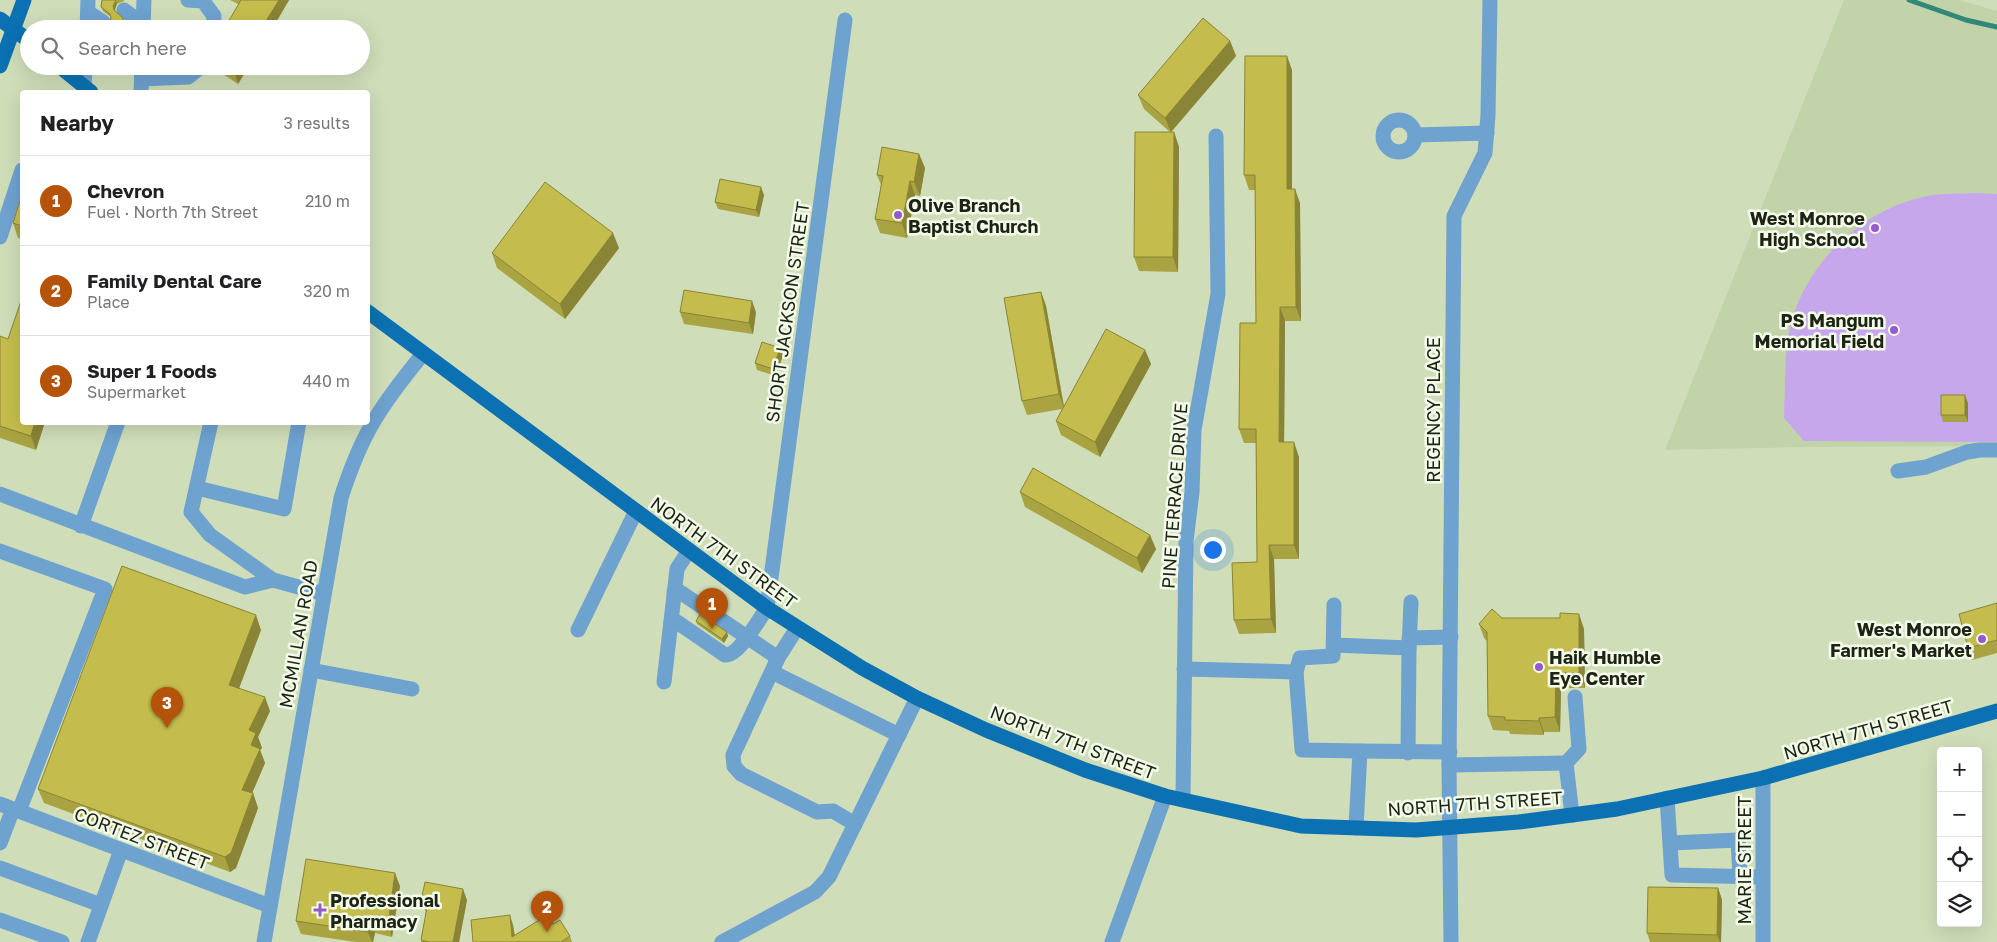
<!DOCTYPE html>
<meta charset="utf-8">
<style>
:root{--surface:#fff;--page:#f2f2f2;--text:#202124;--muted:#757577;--line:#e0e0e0;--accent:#b45309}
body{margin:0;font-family:"Golos Text",sans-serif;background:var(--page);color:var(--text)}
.controls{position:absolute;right:15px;bottom:15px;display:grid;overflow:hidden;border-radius:5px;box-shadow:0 5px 20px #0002}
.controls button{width:45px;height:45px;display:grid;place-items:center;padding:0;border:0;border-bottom:1px solid var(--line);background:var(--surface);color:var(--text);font:25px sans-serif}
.you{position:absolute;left:1212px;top:549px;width:18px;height:18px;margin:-12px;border:4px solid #fff;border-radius:50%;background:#1a73e8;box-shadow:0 0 0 8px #1a73e833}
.badge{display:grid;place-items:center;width:32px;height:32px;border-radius:50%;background:var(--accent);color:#fff;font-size:16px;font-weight:700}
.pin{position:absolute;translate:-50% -41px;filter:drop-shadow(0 1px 2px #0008)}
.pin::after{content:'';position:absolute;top:26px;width:18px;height:15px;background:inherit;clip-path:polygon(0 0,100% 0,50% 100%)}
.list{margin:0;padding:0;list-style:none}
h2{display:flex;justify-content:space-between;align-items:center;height:65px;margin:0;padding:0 20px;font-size:21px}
h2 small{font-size:16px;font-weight:400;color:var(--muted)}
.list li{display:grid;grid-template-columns:32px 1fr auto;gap:15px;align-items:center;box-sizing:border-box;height:90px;padding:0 20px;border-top:1px solid var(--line)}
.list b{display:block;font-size:19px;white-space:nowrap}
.list p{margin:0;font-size:16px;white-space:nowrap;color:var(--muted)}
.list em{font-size:16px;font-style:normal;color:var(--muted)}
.icon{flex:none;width:28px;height:28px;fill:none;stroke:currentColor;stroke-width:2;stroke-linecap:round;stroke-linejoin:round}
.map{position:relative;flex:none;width:1997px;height:942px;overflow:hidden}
.search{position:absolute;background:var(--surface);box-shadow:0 5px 20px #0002;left:20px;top:20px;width:350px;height:55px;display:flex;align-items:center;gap:12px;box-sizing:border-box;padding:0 18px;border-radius:28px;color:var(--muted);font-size:19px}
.panel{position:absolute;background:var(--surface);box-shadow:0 5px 20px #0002;left:20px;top:90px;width:350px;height:335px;border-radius:5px}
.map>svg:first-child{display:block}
</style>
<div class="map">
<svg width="1997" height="942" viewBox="0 0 1997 942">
<rect width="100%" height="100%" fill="#cfddb9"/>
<polygon fill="#c2d3a9" points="1844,0 1959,0 1997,11 1997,446 1805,447 1665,450"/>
<path fill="#c7a7ec" d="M1976 193 1997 194V442L1804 441 1784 418C1786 385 1783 348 1793 316 1813 256 1865 209 1927 196 1942 193 1960 194 1976 193Z"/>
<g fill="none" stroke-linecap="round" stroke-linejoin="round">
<polyline stroke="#32877b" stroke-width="5" points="1909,0 1966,20 1997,27"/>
<g stroke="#6ea2cf" stroke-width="15">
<polyline points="188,0 203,1 214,16 213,29"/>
<polyline points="124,10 143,24"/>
<polyline points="88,12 103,22"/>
<polyline points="87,29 88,0"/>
<polyline points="143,29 144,0"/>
<polyline points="142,79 188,77 202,66"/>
<polyline points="84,87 85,66"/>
<polyline points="141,92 142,66"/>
<circle cx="1399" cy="136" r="16"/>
<polyline points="1415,135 1487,133"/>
<polyline points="0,237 22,170"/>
<polyline points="211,422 191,512 210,535 273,580"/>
<polyline points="1898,471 1926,467 1967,452 1980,450 1997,450"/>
<polyline points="197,488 284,509 299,422"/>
<polyline points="0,494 245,587 273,580 324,594"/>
<polyline points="81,526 118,422"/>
<polyline points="0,551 105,589 19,811"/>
<polyline points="674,592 680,592 778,658"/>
<path d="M671 622H677L725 655C739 656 759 619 767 608L845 20"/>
<polyline points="797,628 778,658 733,755 734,766 741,774 817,812 833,811 855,824"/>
<polyline points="578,630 636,511"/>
<polyline points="1409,638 1451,637"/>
<polyline points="1334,645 1409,648 1411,602"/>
<polyline points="1184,669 1296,672 1302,750 1360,751 1356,828"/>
<polyline points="311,670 412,689"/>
<polyline points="772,672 899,735"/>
<polyline points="1296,672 1300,658 1333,656 1334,605"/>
<polyline points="664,682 677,569 689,550"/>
<polyline points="1360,751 1450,752"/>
<polyline points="1408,753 1409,648"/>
<polyline points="1449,765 1566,763"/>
<polyline points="1667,798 1672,875 1762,877"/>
<polyline points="1183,800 1186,541 1192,492 1194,430 1218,294 1216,136"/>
<polyline points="0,804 270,906"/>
<polyline points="1572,815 1566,763 1579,749 1575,697"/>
<polyline points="0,843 13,809"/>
<polyline points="1671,843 1738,840 1740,876"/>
<polyline points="0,868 101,905"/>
<polyline points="0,920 62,942"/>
<polyline points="88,942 121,850"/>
<path d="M264 942 341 498C349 473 358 449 371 426 385 401 404 377 423 354"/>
<polyline points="722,942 815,892 829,877 917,698"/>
<polyline points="1112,942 1165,796"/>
<polyline points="1451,942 1449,765 1454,216 1485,153 1488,115 1490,0"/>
<polyline points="1763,942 1763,778"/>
</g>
<g stroke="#0c71b2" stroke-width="15">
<polyline points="0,19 29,41"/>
<polyline points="0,66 24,0"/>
<polyline points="59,66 91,92"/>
<polyline points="368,312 767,608 862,668 917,698 986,730 1085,770 1165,796 1301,826 1416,830 1519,822 1617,809 1763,778 1997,711"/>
</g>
</g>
<g fill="#a9a342">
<polygon points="102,0 124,0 124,1 117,4 115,9 115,11 123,18 124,22 109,24 111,17 103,11 101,7"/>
<polygon points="230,0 289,0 272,29 238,4"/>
<polygon points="1230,41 1236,56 1171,132 1174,132 1179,147 1178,272 1139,271 1134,257 1170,132 1144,109 1138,95"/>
<polygon points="211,66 249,66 238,84"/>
<polygon points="1292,70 1292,189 1300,203 1301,321 1285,321 1284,442 1299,457 1299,559 1274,559 1276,633 1239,634 1234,620 1257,562 1256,443 1244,443 1239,429 1256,323 1255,190 1249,190 1244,175"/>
<polygon points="919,154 925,168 920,196 915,195 907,238 880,233 875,219 881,185 877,175"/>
<polygon points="22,194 22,239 18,238 13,223"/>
<polygon points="764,195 759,217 718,209 715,202"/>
<polygon points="619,248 565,319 497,268 492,253"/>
<polygon points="1041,292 1046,306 1064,406 1145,350 1151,364 1100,457 1061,435 1056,421 1062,409 1027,415 1022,401"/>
<polygon points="680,312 756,312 753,334 684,324"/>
<polygon points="0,336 45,422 36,450 0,438"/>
<polygon points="783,355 776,376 757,370 755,363"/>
<polygon points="1968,403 1968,422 1943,422 1941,415"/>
<polygon points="1020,492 1156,549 1142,573 1025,507"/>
<polygon points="1997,603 1997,653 1972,660 1968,648"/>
<polygon points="1502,618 1584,629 1585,688 1561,688 1560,732 1544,732 1544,735 1510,734 1509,731 1493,730 1488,716 1487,641 1484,638 1479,624"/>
<polygon points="696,621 728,636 724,643 697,624"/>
<polygon points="261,630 239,688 270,711 258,737 262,748 260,750 265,763 252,793 253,793 258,808 236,868 230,872 44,803 38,789"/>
<polygon points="400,886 392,937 375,933 373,942 356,942 301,934 296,921"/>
<polygon points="1718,888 1722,900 1721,942 1650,942 1647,933"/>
<polygon points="467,900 459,942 421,942 421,940 426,912 421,901"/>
<polygon points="553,924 570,936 572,942 473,942 513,925 515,935"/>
</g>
<g fill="#898436">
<polygon points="115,0 117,4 115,9 116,14 113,6"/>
<polygon points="279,0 289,0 272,29 261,29"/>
<polygon points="123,18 124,22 124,29 123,29"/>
<polygon points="1230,41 1236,56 1171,132 1165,118"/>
<polygon points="1287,56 1292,70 1292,203 1287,189"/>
<polygon points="239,66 249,66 238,84 235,73"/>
<polygon points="1174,132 1179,147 1178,272 1173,257"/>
<polygon points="919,154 925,168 920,196 914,182"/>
<polygon points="910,181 915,195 907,238 902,223"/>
<polygon points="761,187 764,195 759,217 756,210"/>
<polygon points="1295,189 1300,203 1301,321 1296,307"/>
<polygon points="613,233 619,248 565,319 560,304"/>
<polygon points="1041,292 1046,306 1064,408 1059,394"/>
<polygon points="752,301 756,312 753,334 749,323"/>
<polygon points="1280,307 1285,321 1284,457 1279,442"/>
<polygon points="780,348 783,355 776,376 773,369"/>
<polygon points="1145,350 1151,364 1100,457 1095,442"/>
<polygon points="1965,395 1968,403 1968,422 1965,415"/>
<polygon points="35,422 45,422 36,450 31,436"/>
<polygon points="1294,442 1299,457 1299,559 1294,545"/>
<polygon points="1150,535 1156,549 1142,573 1137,558"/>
<polygon points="1269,545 1274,559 1276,633 1271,619"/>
<polygon points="1579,614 1584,629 1585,688 1579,673"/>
<polygon points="256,615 261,630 235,699 229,685"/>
<polygon points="727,632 728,636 724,643 722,639"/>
<polygon points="1556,673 1561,688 1560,732 1555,717"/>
<polygon points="265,697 270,711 258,737 262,748 260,750 265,763 247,805 242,790 251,745 249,730"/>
<polygon points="1539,718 1544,732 1544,735 1539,721"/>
<polygon points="253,793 258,808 236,868 230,872 225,857"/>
<polygon points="395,873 400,886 392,937 388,924"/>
<polygon points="1718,888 1722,900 1721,942 1720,942 1717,935"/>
<polygon points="463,889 467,900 459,942 453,942"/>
<polygon points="510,915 513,925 515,942 512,937"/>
<polygon points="370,921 375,933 373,942 372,942 368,932"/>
</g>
<g fill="#c4bd4d" stroke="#898436">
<polygon points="102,0 116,0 113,6 114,10 123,18 123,29 101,29 101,28 109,24 111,18 110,14 101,7"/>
<polygon points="241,0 279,0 261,29 224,29"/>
<polygon points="1203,18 1230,41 1165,118 1138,95"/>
<polygon points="1245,56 1287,56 1287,189 1295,189 1296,307 1280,307 1279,442 1294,442 1294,545 1269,545 1271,619 1234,620 1232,563 1257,562 1256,429 1239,429 1240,323 1256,323 1255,175 1244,175"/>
<polygon points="224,66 239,66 235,73"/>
<polygon points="1135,132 1174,132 1173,257 1134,257"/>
<polygon points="882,147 919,154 914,182 910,181 902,223 875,219 883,176 877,175"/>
<polygon points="720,179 761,187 756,210 715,202"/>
<polygon points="545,182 613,233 560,304 492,253"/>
<polygon points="22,194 22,226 13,223"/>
<polygon points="684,290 752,301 749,323 680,312"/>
<polygon points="1041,292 1059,394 1022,401 1004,298"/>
<polygon points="22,298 22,422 35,422 31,436 0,426 0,336 8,339"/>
<polygon points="1106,329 1145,350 1095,442 1056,421"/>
<polygon points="762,342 780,348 773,369 755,363"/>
<rect x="1941" y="395" width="24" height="20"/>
<polygon points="1033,468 1150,535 1137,558 1020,492"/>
<polygon points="122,566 256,615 229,685 265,697 249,730 256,733 251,745 260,749 242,790 253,793 231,853 225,857 38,789"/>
<polygon points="1997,603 1997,640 1968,648 1959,614"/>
<polygon points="1492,609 1502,618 1560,618 1560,613 1579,614 1579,673 1556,673 1555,717 1539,718 1539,721 1505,720 1505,717 1488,716 1487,632 1479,624"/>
<polygon points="700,614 727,632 722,639 696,621"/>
<polygon points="306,859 395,873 388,924 370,921 368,932 296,921"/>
<polygon points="425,882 463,889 453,942 429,942 421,940 428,902 421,901"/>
<polygon points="1648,887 1718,888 1717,935 1647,933"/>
<polygon points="510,915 512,937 547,915 553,924 560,920 570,936 561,942 473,942 471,920"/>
</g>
<g fill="#9659cf" stroke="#f3fbe9" stroke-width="2">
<circle cx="898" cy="215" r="5"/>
<circle cx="1875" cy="228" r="5"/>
<circle cx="1894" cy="330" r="5"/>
<circle cx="1982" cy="639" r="5"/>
<circle cx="1539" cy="667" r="5"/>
<path d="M317.5 902.5h5v5h5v5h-5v5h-5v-5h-5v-5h5z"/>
</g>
<g text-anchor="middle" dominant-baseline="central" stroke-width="5" stroke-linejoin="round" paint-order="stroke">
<g font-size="18" font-weight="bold" fill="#1e2316" stroke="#f3fbe9" text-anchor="start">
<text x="908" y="205">Olive Branch<tspan x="908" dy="21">Baptist Church</tspan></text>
<text x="1865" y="218" text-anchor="end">West Monroe<tspan x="1865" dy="21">High School</tspan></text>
<text x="1884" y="320" text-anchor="end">PS Mangum<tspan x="1884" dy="21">Memorial Field</tspan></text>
<text x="1972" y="629" text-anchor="end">West Monroe<tspan x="1972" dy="21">Farmer's Market</tspan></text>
<text x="1549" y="657">Haik Humble<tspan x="1549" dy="21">Eye Center</tspan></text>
<text x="330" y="900">Professional<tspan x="330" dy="21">Pharmacy</tspan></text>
</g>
<g font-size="18" fill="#1e2316" stroke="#f3fbe9">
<text transform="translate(787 312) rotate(-82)">SHORT JACKSON STREET</text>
<text transform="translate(1433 410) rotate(-90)">REGENCY PLACE</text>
<text transform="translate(1174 496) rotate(-86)">PINE TERRACE DRIVE</text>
<text transform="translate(724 552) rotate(36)">NORTH 7TH STREET</text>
<text transform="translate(298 634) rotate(-80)">MCMILLAN ROAD</text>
<text transform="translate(1868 729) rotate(-16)">NORTH 7TH STREET</text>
<text transform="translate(1073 742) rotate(21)">NORTH 7TH STREET</text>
<text transform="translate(1475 803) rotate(-4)">NORTH 7TH STREET</text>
<text transform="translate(142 838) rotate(21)">CORTEZ STREET</text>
<text transform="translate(1744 860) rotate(-90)">MARIE STREET</text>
</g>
</g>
</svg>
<div class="controls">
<button>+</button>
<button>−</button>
<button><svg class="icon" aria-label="locate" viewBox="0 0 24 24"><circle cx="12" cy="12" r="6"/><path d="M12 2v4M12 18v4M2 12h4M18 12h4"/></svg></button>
<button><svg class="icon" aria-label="layers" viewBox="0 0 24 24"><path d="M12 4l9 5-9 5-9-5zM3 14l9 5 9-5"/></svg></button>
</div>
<div class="you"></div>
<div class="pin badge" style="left:712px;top:629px">1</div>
<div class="pin badge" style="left:547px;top:932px">2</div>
<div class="pin badge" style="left:167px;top:728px">3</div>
<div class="search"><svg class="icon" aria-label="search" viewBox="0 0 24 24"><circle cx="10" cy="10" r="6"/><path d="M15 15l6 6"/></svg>Search here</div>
<section class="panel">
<h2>Nearby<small>3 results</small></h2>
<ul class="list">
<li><span class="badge">1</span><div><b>Chevron</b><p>Fuel · North 7th Street</p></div><em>210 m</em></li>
<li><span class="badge">2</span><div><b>Family Dental Care</b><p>Place</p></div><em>320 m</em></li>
<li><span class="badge">3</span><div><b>Super 1 Foods</b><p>Supermarket</p></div><em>440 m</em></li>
</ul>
</section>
</div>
